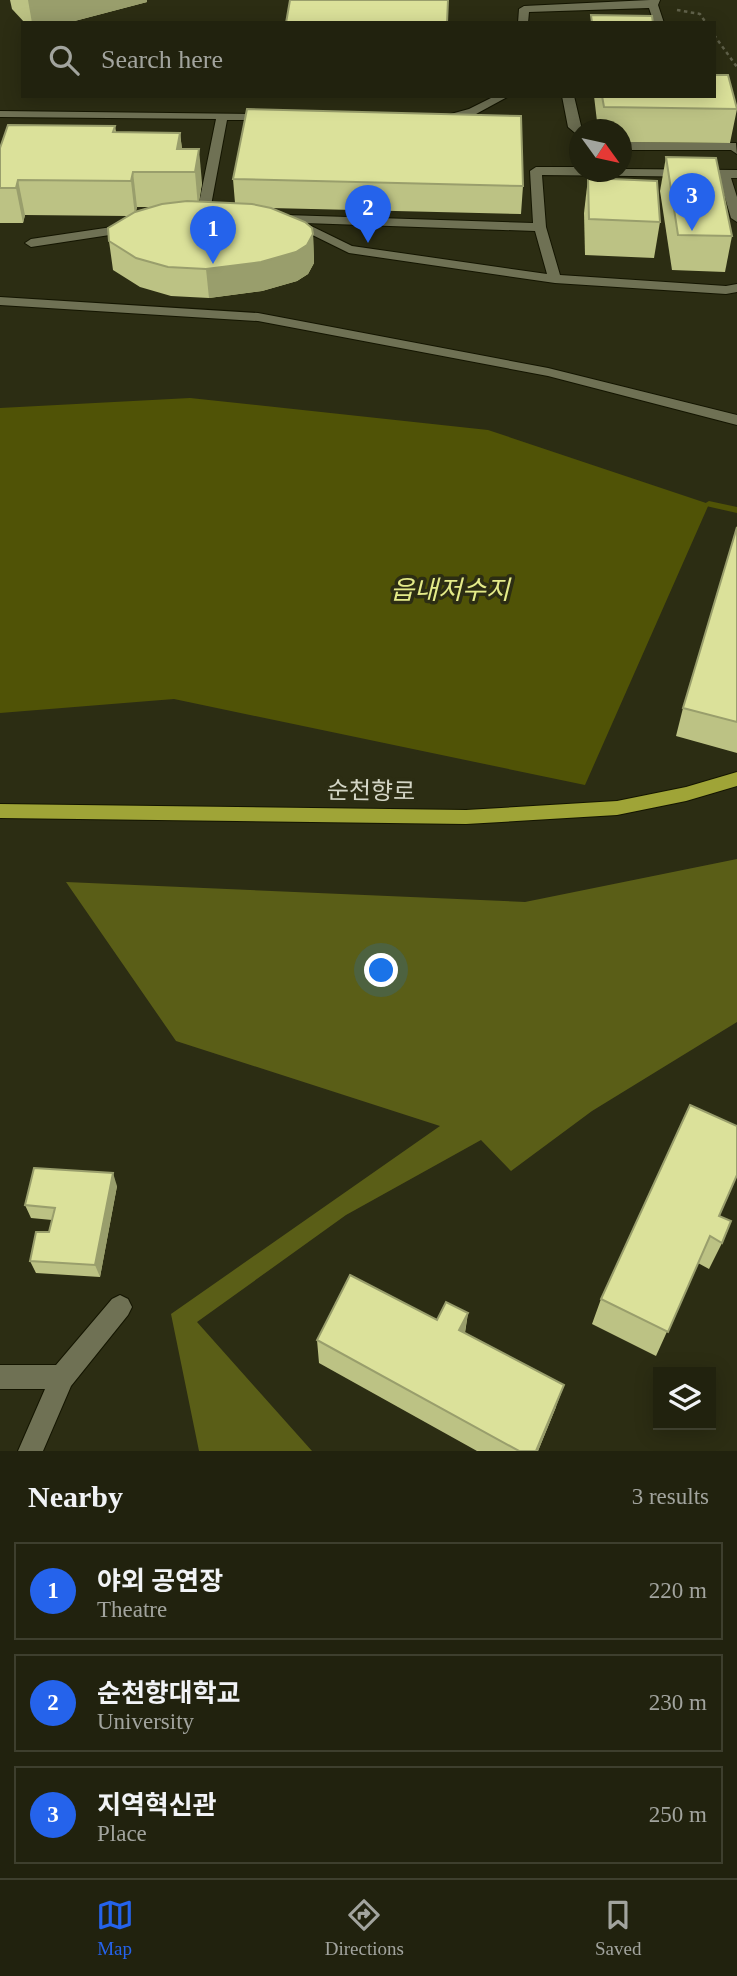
<!DOCTYPE html>
<meta charset="utf-8">
<style>
:root{--surface:#21220e;--page:#2d2f1c;--text:#f1f3f6;--muted:#a2a49e;--line:#3e3f2e;--accent:#2563eb}
body{margin:0;font-family:"Times New Roman","Noto Sans KR",serif;background:var(--page);color:var(--text)}
.controls{position:absolute;right:21px;bottom:21px;display:grid;overflow:hidden;border-radius:0px;box-shadow:0 4px 18px #0003}
.controls button{width:63px;height:63px;display:grid;place-items:center;padding:0;border:0;border-bottom:2px solid var(--line);background:var(--surface);color:var(--text);font:35px sans-serif}
.compass{position:absolute;left:569px;top:119px;width:63px;height:63px;border-radius:50%;background:var(--surface);box-shadow:0 4px 18px #0003;rotate:123deg}
.you{position:absolute;left:382px;top:971px;width:24px;height:24px;margin:-18px;border:5px solid #fff;border-radius:50%;background:#1a73e8;box-shadow:0 0 0 10px #1a73e833}
.badge{display:grid;place-items:center;width:46px;height:46px;border-radius:50%;background:var(--accent);color:#fff;font-size:23px;font-weight:700}
.pin{position:absolute;translate:-50% -58px;filter:drop-shadow(0 2px 4px #0008)}
.pin::after{content:'';position:absolute;top:37px;width:24px;height:21px;background:inherit;clip-path:polygon(0 0,100% 0,50% 100%)}
.list{margin:0;padding:0;list-style:none}
h2{display:flex;justify-content:space-between;align-items:center;height:91px;margin:0;padding:0 28px;font-size:30px}
h2 small{font-size:23px;font-weight:400;color:var(--muted)}
.list li{display:grid;grid-template-columns:46px 1fr auto;gap:21px;align-items:center;box-sizing:border-box;height:98px;margin:0 14px 14px;padding:0 14px;border:2px solid var(--line);border-radius:0px}
.list b{display:block;font-size:26px;white-space:nowrap}
.list p{margin:0;font-size:23px;white-space:nowrap;color:var(--muted)}
.list em{font-size:23px;font-style:normal;color:var(--muted)}
.icon{flex:none;width:38px;height:38px;fill:none;stroke:currentColor;stroke-width:2;stroke-linecap:round;stroke-linejoin:round}
.map{position:relative;flex:none;width:737px;height:1451px;overflow:hidden}
.search{position:absolute;background:var(--surface);box-shadow:0 4px 18px #0003;left:21px;right:21px;top:21px;height:77px;display:flex;align-items:center;gap:18px;box-sizing:border-box;padding:0 24px;border-radius:0px;color:var(--muted);font-size:26px}
.sheet{height:427px;background:var(--surface)}
nav{display:flex;justify-content:space-around;align-items:center;box-sizing:border-box;height:98px;border-top:2px solid var(--line);background:var(--surface);font-size:19px;color:var(--muted)}
nav a{display:grid;justify-items:center;gap:4px}
nav .on{color:var(--accent)}
.map>svg:first-child{display:block}
</style>
<div class="map">
<svg width="737" height="1451" viewBox="0 0 737 1451">
<rect width="100%" height="100%" fill="#2c2d13"/>
<polygon fill="#5a5e17" points="737,859 737,1022 592,1111 511,1171 481,1140 346,1215 197,1322 312,1451 199,1451 171,1314 440,1126 176,1041 66,882 525,902"/>
<polygon fill="#505306" points="190,398 488,430 709,504 585,785 174,699 0,713 0,408"/>
<g fill="none" stroke-linecap="round" stroke-linejoin="round">
<polygon fill="#505306" fill-rule="evenodd" points="709,501 737,507 737,513 706,506 704,504"/>
<defs>
<g id="minor">
<polygon points="650,0 660,0 658,5 664,23 654,23 649,8 529,12 528,23 518,23 519,9 524,6"/>
<polygon points="495,96 509,96 476,114 442,121 436,118 469,109"/>
<polygon points="562,96 574,96 582,130 580,130 580,137 568,127"/>
<polygon points="0,111 267,114 273,117 267,120 227,120 209,216 197,221 191,217 197,213 216,119 0,117"/>
<polygon points="622,142 736,143 737,154 731,150 622,150"/>
<path d="M536 167H580V172H622V169L737 170V178H731L737 197V222L731 218 719 177 542 175 546 227 560 275 726 286 737 284V292L726 294 555 283 349 253 280 219 286 215 533 223 530 171ZM305 223 535 231 547 274 352 246Z"/>
<polygon points="132,224 136,225 136,231 31,247 25,243 31,239"/>
<polygon points="0,297 258,313 548,368 737,415 737,425 548,376 258,321 0,305"/>
<polygon points="120,1295 128,1299 132,1307 128,1315 71,1386 43,1451 18,1451 45,1389 0,1389 0,1365 56,1365 112,1299"/>
</g>
<polygon id="major" points="737,772 737,786 686,801 617,815 466,824 0,818 0,804 466,810 617,801 686,787"/>
</defs>
<use href="#minor" stroke="#141500" stroke-width="2"/>
<use href="#major" stroke="#141500" stroke-width="2"/>
<g stroke="#60614a" stroke-width="2.5" stroke-dasharray="3.5 3.5" stroke-linecap="butt">
<polyline points="677,10 700,14 706,23"/>
<polyline points="714,35 737,67"/>
</g>
<use href="#minor" fill="#6f7154" fill-rule="evenodd"/>
<use href="#major" fill="#9fa437" fill-rule="evenodd"/>
</g>
<g fill="#bcc284" fill-rule="evenodd">
<polygon points="10,0 147,0 147,2 67,23 25,23 12,9"/>
<polygon points="201,96 228,96 227,98"/>
<polygon points="594,96 714,96 737,109 730,143 621,142 621,130 598,130"/>
<path d="M115 126 116 132 180 133 182 149 202 183 199 202 235 203 233 179 523 186 521 214 270 208 313 234 314 263 308 274 297 281 262 291 209 298 171 296 140 287 113 270 109 241 128 216 25 215 23 223H0V148ZM137 207H152L136 211Z"/>
<polygon points="666,157 732,236 725,272 672,270 660,191"/>
<polygon points="588,178 660,222 654,258 585,255 584,213"/>
<polygon points="737,527 737,753 676,736 683,708"/>
<polygon points="117,1186 100,1277 36,1273 30,1261 49,1232 52,1220 31,1218 25,1205"/>
<polygon points="719,1216 722,1243 709,1269 698,1263 656,1356 592,1324 601,1299"/>
<polygon points="468,1313 465,1333 556,1407 538,1451 477,1451 319,1363 317,1340 437,1320"/>
</g>
<g fill="#999e6c">
<polygon points="28,0 147,0 147,2 67,23 32,23"/>
<polygon points="180,133 184,167 177,149"/>
<polygon points="199,149 202,183 198,207 195,172"/>
<polygon points="133,172 137,207 135,216 131,181"/>
<polygon points="18,180 25,215 23,223 16,188"/>
<polygon points="313,234 314,263 308,274 297,281 262,291 209,298 206,269"/>
<polygon points="113,1173 117,1186 100,1277 95,1265"/>
<polygon points="468,1313 464,1337 459,1330"/>
<polygon points="564,1385 556,1407 538,1451 536,1451"/>
</g>
<g fill="#dbe19a" stroke="#999e6c" stroke-width="2">
<polygon points="290,0 448,0 447,23 286,23"/>
<polygon points="591,15 652,16 653,23 592,23"/>
<polygon points="714,75 728,75 737,109 604,107 602,96 714,96"/>
<polygon points="247,109 521,116 523,186 233,179"/>
<polygon points="8,125 115,126 113,132 180,133 177,149 199,149 195,172 133,172 131,181 18,180 16,188 0,188 0,148"/>
<polygon points="666,157 716,158 732,236 678,235"/>
<polygon points="588,178 657,181 660,222 589,219"/>
<polygon points="187,201 252,204 271,208 305,222 312,228 313,234 307,245 296,252 261,262 206,269 168,267 136,258 109,241 108,228 135,212 162,204"/>
<polygon points="737,527 737,722 683,708"/>
<polygon points="690,1105 737,1126 737,1175 719,1216 731,1221 722,1243 710,1236 668,1332 601,1299"/>
<polygon points="34,1168 113,1173 95,1265 30,1261 36,1232 49,1232 55,1208 25,1205"/>
<polygon points="350,1275 437,1320 446,1302 468,1313 459,1330 564,1385 536,1451 519,1451 317,1340"/>
</g>
<g text-anchor="middle" dominant-baseline="central" stroke-width="7" stroke-linejoin="round" paint-order="stroke">
<g font-size="24" fill="#d4d6c6" stroke="#2c2d13">
<text transform="translate(371 791) rotate(1)">순천향로</text>
</g>
<g font-size="26" font-style="italic" fill="#e4eb89" stroke="#2c2d13">
<text x="450" y="590">읍내저수지</text>
</g>
</g>
</svg>
<div class="controls">
<button><svg class="icon" aria-label="layers" viewBox="0 0 24 24"><path d="M12 4l9 5-9 5-9-5zM3 14l9 5 9-5"/></svg></button>
</div>
<svg class="compass" viewBox="-18 -18 36 36"><path d="M0-13l5 13h-10z" fill="#e53935"/><path d="M0 13l5-13h-10z" fill="#a2a49e"/></svg>
<div class="you"></div>
<div class="pin badge" style="left:213px;top:264px">1</div>
<div class="pin badge" style="left:368px;top:243px">2</div>
<div class="pin badge" style="left:692px;top:231px">3</div>
<div class="search"><svg class="icon" aria-label="search" viewBox="0 0 24 24"><circle cx="10" cy="10" r="6"/><path d="M15 15l6 6"/></svg>Search here</div>
</div>
<section class="sheet">
<h2>Nearby<small>3 results</small></h2>
<ul class="list">
<li><span class="badge">1</span><div><b>야외 공연장</b><p>Theatre</p></div><em>220 m</em></li>
<li><span class="badge">2</span><div><b>순천향대학교</b><p>University</p></div><em>230 m</em></li>
<li><span class="badge">3</span><div><b>지역혁신관</b><p>Place</p></div><em>250 m</em></li>
</ul>
</section>
<nav>
<a class="on"><svg class="icon" aria-label="map" viewBox="0 0 24 24"><path d="M3 6l6-2 6 2 6-2v14l-6 2-6-2-6 2zM9 4v14M15 6v14"/></svg>Map</a>
<a><svg class="icon" aria-label="directions" viewBox="0 0 24 24"><path d="M12 3l9 9-9 9-9-9zM9 14v-3h6M13 9l2 2-2 2"/></svg>Directions</a>
<a><svg class="icon" aria-label="saved" viewBox="0 0 24 24"><path d="M7 4h10v16l-5-4-5 4z"/></svg>Saved</a>
</nav>
